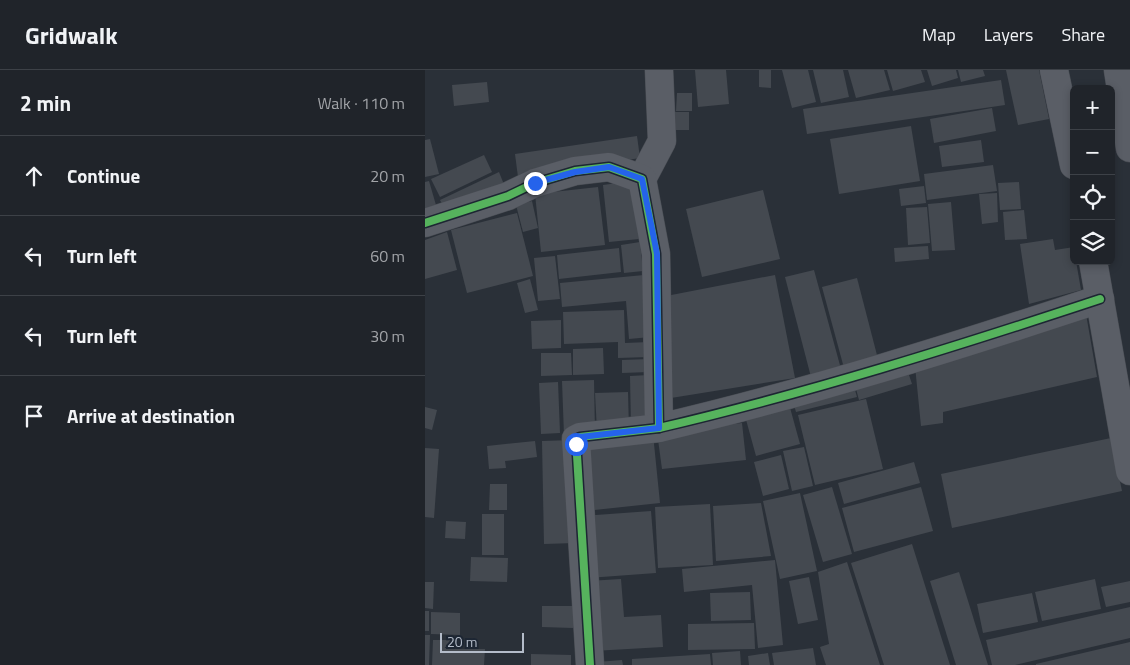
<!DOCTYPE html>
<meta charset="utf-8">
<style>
:root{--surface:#20242a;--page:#2d3036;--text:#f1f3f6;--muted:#a2a4a8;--line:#3d4147}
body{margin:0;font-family:"Titillium Web",sans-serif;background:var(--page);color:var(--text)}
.controls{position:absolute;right:15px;top:15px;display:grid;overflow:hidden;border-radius:8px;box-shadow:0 2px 8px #0003}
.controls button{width:45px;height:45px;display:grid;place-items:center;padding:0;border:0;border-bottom:1px solid var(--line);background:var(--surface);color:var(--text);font:25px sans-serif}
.scale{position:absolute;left:15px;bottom:12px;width:84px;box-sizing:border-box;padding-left:5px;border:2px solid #b4bcc9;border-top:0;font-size:14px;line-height:18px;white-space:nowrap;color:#b4bcc9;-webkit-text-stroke:4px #1d2633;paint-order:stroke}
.stop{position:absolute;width:15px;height:15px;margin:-11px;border:4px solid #2563eb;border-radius:50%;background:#fff}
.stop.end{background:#2563eb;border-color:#fff;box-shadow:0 1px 5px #0008}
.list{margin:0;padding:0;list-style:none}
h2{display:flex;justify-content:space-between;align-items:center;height:65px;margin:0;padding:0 20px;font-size:21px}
h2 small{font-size:16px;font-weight:400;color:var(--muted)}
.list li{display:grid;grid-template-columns:32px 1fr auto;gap:15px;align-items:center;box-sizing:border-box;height:80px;padding:0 20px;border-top:1px solid var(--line)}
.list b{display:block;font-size:19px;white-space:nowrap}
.list em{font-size:16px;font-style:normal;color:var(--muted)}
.icon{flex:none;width:28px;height:28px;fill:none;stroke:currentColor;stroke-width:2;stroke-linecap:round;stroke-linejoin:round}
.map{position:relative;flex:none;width:705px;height:595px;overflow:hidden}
header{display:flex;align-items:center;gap:30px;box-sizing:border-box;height:70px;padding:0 25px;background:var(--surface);border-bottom:1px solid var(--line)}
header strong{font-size:24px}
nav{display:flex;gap:28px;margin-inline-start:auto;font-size:18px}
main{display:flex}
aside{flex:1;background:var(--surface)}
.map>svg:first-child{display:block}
</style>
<header>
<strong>Gridwalk</strong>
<nav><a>Map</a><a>Layers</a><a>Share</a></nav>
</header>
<main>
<aside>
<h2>2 min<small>Walk · 110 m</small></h2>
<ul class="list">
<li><svg class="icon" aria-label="ahead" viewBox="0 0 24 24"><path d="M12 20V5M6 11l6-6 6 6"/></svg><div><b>Continue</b></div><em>20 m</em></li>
<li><svg class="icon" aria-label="left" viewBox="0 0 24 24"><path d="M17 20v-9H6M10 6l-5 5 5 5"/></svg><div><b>Turn left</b></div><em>60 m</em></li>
<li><svg class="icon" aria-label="left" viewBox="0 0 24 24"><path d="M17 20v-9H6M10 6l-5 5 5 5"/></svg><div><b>Turn left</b></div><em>30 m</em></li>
<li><svg class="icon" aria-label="arrive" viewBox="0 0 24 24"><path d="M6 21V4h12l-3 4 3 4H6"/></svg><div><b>Arrive at destination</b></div></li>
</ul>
</aside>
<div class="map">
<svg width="705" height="595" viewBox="0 0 705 595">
<rect width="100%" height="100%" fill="#2a3038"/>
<g fill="#444950">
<polygon points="270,0 301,0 304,34 273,37"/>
<polygon points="334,0 346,0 346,18 334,17"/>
<polygon points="357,0 383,0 391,32 367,38"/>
<polygon points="388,0 418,0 424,27 396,33"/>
<polygon points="423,0 459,0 465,20 431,28"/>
<polygon points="462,0 496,0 500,12 468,21"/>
<polygon points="502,0 531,0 533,8 507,16"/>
<polygon points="533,0 558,0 560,6 536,12"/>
<polygon points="581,0 614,0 624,49 593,55"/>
<polygon points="576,10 580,35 382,64 378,39"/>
<polygon points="62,12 64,32 29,36 27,15"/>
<polygon points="252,23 267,23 267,41 251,41"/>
<polygon points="567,38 571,61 509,73 505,49"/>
<rect x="244" y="42" width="20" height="18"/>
<polygon points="486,56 495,111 414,124 405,69"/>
<polygon points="212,66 215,88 93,107 90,84"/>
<polygon points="5,69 14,104 0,107 0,70"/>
<polygon points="556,70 559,92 517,97 514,76"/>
<polygon points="59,85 67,102 15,127 6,109"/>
<polygon points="568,95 572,121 502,130 499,104"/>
<polygon points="74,102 80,117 22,144 15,130"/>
<polygon points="4,111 13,142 0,146 0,112"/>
<polygon points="207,111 214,169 184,172 178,115"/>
<polygon points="594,112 596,139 575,140 573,113"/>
<polygon points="499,116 501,133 476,136 474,119"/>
<polygon points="173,117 180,175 116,182 110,124"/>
<polygon points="338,120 355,189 277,207 261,139"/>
<polygon points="572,123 573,152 557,154 554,124"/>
<polygon points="107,131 113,158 98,162 91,135"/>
<polygon points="526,132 530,180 507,181 503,134"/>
<polygon points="502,137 505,173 483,175 481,138"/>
<polygon points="599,140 602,169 580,170 578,142"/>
<polygon points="92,143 108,206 42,223 26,160"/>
<polygon points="22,162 32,200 0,209 0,170"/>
<polygon points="628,169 630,180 649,177 649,191 651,191 656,220 604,234 595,174"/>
<polygon points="215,172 218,201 199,203 196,175"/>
<polygon points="503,176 504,189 470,192 469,178"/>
<polygon points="194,178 196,202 134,209 132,185"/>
<polygon points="130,186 135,229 113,231 109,188"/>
<polygon points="389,200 416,299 386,307 360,207"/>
<polygon points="219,205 225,267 204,269 201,231 137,237 135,213"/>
<polygon points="350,205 370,308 246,328 236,227"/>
<polygon points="432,208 453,289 419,298 397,217"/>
<polygon points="105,209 113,240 100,243 92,213"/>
<polygon points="199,240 200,273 224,272 224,287 193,288 193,272 139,274 138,242"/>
<polygon points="661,244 672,307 518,342 518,353 496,356 490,296"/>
<polygon points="136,250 136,278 107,279 106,251"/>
<polygon points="178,278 179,304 148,305 148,279"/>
<polygon points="116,283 146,283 147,305 116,306"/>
<polygon points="224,289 224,302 197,303 197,290"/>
<polygon points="482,299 487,314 434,330 430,315"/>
<polygon points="224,305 226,355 206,356 205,306"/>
<polygon points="169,310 170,364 139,365 137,311"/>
<polygon points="133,312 135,363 116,364 114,313"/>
<polygon points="428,313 432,327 371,342 367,328"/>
<polygon points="203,322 204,360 172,361 170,323"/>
<polygon points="441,329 458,399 390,415 373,345"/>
<polygon points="364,334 375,374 331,386 320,346"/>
<polygon points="0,337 12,340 7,360 0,358"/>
<polygon points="317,353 321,390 237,399 232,362"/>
<polygon points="228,364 235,433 160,441 152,371"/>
<polygon points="686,368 697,421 527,458 516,404"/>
<polygon points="148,370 150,473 119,474 117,371"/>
<polygon points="110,371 112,387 80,391 81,398 64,399 62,376"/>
<polygon points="379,377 388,416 367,421 358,381"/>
<polygon points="0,378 14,379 9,448 0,447"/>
<polygon points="356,385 364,419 338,426 329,392"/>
<polygon points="489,392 495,413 419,434 413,413"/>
<polygon points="65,414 82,414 82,440 64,440"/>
<polygon points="407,417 427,484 398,492 378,425"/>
<polygon points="496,417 508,461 429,482 417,438"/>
<polygon points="375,423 392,501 355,509 338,431"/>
<polygon points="336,433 346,486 291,491 288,436"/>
<polygon points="285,434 288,495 233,498 230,437"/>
<polygon points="226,441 231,503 163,508 157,446"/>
<rect x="57" y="444" width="22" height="41"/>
<polygon points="21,451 41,452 40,469 20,468"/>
<polygon points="487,474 525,595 459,595 426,493"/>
<polygon points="46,487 83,488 82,512 45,511"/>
<polygon points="350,490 358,575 333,578 327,515 259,522 257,499"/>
<polygon points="422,492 455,595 401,595 395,577 404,574 393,502"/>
<polygon points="534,502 563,595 531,595 505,511"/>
<polygon points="384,507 393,550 373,554 364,511"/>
<polygon points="196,509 199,547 236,545 238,577 168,581 163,511"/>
<polygon points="670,509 676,539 617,551 610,522"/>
<polygon points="705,511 705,532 681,537 676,517"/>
<polygon points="0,512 9,512 8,539 0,538"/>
<polygon points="325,522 326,550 286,551 285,523"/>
<polygon points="607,523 613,552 558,563 552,534"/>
<polygon points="117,536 148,536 148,558 117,557"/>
<polygon points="705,537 705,568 590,595 567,595 561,570"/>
<rect x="0" y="541" width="4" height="20"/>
<polygon points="6,542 35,543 35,565 6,564"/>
<polygon points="329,553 330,579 263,580 263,554"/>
<polygon points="0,565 5,565 4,595 0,595"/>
<polygon points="8,570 32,570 31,579 60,579 59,595 7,595"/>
<polygon points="705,572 705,595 611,595 611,594"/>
<polygon points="388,578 391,595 349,595 347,583"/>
<polygon points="315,581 316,595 288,595 287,583"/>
<polygon points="343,583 345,595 324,595 323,586"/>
<polygon points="106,584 146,585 146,595 106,595"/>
<polygon points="285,584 286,595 207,595 207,589"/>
<polygon points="197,590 198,595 172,595 172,592"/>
</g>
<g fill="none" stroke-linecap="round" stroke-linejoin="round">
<defs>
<g id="minor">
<polyline points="629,0 649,95"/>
<polyline points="693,0 705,78"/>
<polyline points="217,109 237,71 234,0"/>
<path d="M0 153 83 126 110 113 150 101 184 97 217 109 231 184 234 358C383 323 530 277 675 229"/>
<polyline points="668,191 705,401"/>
<polyline points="165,595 151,369 155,367 234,358"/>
</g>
</defs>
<use href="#minor" stroke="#484c53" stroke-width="29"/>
<use href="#minor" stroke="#5a5e66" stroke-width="28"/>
<defs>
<g id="cycleway">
<path d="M0 153 83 126 110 113 150 101 184 97 217 109 231 184 234 358C383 323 530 277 675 229"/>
<polyline points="165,595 151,369 155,367 234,358"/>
</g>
</defs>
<use href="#cycleway" stroke="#1d2633" stroke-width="11"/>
<use href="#cycleway" stroke="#56b35d" stroke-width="8"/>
</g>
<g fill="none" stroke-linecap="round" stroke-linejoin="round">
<polyline stroke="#2563eb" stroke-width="6" points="110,113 150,102 184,97 217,109 232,184 234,358 155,367 151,369 151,374"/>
</g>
</svg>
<div class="controls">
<button>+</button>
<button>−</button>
<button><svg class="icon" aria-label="locate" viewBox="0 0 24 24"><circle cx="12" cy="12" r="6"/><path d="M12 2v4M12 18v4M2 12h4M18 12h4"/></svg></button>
<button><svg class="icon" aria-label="layers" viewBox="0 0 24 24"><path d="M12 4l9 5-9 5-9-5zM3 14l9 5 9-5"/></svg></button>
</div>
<div class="scale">20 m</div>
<div class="stop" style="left:151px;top:374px"></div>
<div class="stop end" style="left:110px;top:113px"></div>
</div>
</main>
